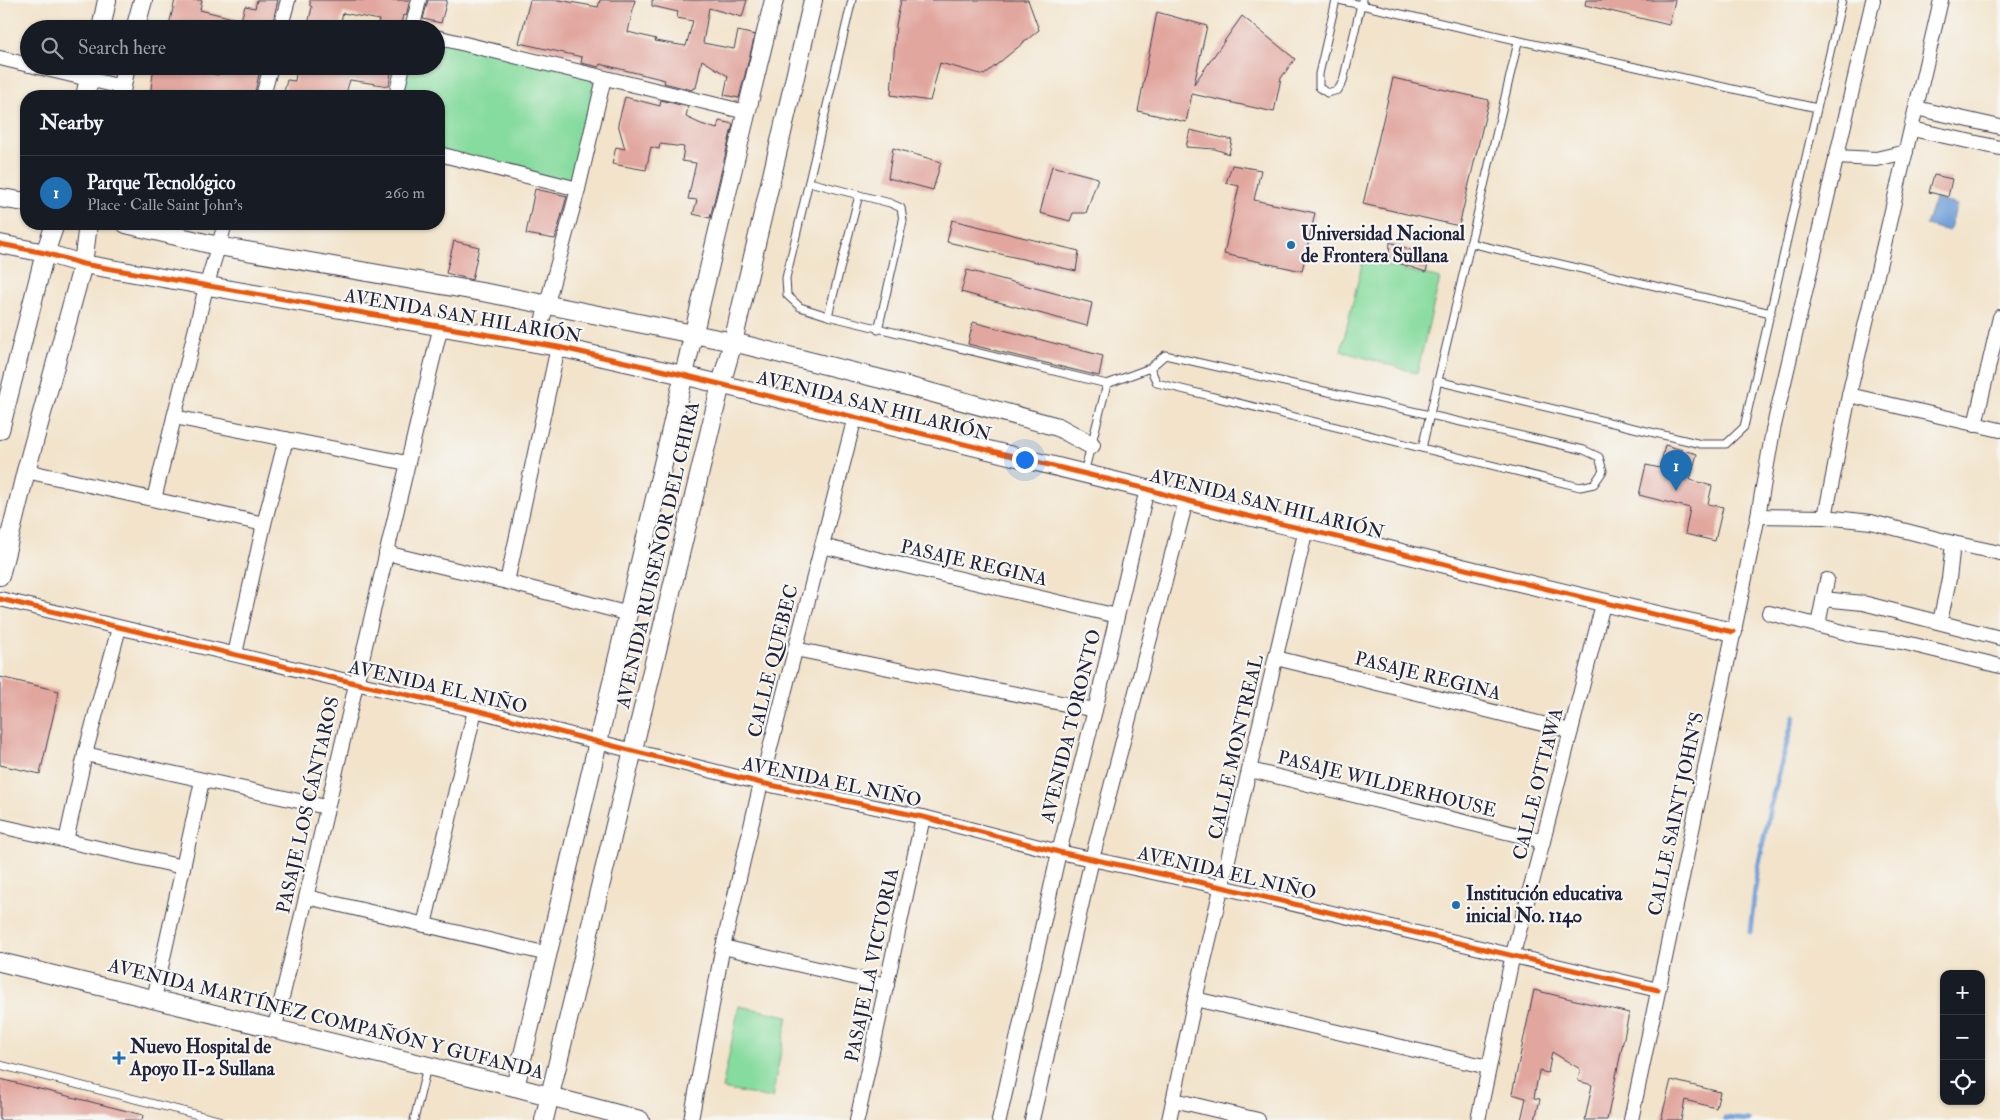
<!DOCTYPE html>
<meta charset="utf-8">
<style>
:root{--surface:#171b24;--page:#20242c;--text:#f1f3f6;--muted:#9ea1a6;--line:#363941;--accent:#1f6fb2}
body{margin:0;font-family:"IM FELL Double Pica",serif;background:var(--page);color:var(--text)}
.controls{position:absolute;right:15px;bottom:15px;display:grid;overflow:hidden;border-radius:10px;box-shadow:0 1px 4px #0004}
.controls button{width:45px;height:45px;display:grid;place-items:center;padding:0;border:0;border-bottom:1px solid var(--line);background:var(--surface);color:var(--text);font:25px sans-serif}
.you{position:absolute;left:1024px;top:459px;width:18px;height:18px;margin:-12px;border:4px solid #fff;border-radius:50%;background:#1a73e8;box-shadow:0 0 0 8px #1a73e833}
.badge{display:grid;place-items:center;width:32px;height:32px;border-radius:50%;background:var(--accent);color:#fff;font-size:16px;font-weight:700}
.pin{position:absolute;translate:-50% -41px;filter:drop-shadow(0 1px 2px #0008)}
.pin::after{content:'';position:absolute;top:26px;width:18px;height:15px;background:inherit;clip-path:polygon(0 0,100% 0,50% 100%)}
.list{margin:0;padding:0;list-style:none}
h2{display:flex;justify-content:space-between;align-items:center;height:65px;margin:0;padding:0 20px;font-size:21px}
h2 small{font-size:16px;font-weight:400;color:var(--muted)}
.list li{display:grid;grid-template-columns:32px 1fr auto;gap:15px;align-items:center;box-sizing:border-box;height:75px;padding:0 20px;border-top:1px solid var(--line)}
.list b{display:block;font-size:19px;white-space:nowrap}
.list p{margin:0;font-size:16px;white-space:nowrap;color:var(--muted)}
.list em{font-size:16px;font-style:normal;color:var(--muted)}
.icon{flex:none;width:28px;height:28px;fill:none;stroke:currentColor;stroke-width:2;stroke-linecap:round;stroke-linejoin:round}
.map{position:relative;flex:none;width:2000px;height:1120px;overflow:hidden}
.search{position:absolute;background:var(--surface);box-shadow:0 1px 4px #0004;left:20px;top:20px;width:425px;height:55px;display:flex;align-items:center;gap:12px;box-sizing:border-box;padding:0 18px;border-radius:28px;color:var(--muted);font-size:19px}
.panel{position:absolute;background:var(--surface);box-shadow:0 1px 4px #0004;left:20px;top:90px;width:425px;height:140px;border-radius:20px}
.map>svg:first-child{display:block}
</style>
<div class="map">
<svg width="2000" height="1120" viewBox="0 0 2000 1120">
<rect width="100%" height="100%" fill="#f6f6f2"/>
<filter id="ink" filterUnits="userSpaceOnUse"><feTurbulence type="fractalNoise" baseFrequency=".02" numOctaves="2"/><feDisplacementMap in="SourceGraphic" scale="10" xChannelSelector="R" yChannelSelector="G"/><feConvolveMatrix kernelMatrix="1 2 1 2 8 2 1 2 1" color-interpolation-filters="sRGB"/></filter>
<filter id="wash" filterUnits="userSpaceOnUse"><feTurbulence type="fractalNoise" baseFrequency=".0096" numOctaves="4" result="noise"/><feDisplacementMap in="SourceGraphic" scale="20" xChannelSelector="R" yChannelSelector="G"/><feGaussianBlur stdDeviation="1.12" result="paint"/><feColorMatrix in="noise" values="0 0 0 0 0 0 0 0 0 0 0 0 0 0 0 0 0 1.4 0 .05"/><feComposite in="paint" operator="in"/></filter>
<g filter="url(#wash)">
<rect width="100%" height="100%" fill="#f2e3ca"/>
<g fill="#86db9e" stroke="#547e6c">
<polygon points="436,37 604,78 578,189 439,154 439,96 396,96 403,66 436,66"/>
<polygon points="1363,260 1440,278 1417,373 1341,351"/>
<polygon points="739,1006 788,1016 772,1098 722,1089"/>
</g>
<polygon fill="#6d9dd6" stroke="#486088" points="1935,199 1957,205 1949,231 1926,225"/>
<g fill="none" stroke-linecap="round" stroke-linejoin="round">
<g stroke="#6d9dd6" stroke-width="5">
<polyline points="1750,932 1757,873 1770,807 1794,716"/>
<polyline points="1725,1118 1748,1120"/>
</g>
</g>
<g id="blocks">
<g fill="#e1a69e">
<polygon points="175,0 202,0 200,10 241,20 245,6 255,8 257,0 278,0 271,29 214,29 184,22 182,29 168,29"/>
<polygon points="310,0 410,0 406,16 403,15 401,25 399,24 398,29 377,29 379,20 343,13 339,29 307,29 312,7 310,6"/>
<polygon points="428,0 447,0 441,23 423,19"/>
<polygon points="530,0 559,0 598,7 600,0 635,0 628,32 656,39 655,41 686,46 693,21 677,18 678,12 652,6 652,0 747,0 742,17 709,8 703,43 734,49 738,31 755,35 739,98 724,95 728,76 702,60 696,88 693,88 692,90 664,83 665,80 600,64 599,67 581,63 582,57 519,43"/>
<polygon points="901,0 1028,0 1039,30 984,75 940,63 930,101 891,95 896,25"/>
<polygon points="1586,0 1675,0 1669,25 1585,5"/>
<polygon points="1157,12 1207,26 1194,84 1242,16 1295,59 1281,78 1274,112 1192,94 1186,122 1138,111"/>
<polygon points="154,66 180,66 218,75 219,66 261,66 254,96 150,96"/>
<polygon points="297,66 392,66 389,86 350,80 345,96 283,96 287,80 295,81"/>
<polygon points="1393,78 1489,100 1459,226 1363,204"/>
<polygon points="625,97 660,106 661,100 688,107 686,117 701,124 717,129 719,121 733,124 710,218 693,214 697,200 688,199 696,163 682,161 684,147 660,144 659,149 651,147 646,170 612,164 616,147 625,149 618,124"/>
<polygon points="1190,130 1232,140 1229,154 1215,149 1186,147"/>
<polygon points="893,148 941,162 933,190 888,178"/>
<polygon points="1232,165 1261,170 1254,200 1315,213 1302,271 1224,254 1239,186 1226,183"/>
<polygon points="1052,166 1098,178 1086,213 1073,213 1070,221 1040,213"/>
<polygon points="1934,175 1952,179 1948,197 1929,192"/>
<polygon points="535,189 567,196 555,239 526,234"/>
<polygon points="952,220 1079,251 1076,271 947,242"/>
<polygon points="454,241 479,247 472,280 446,273"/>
<polygon points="1390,242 1430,257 1426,272 1389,260"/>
<polygon points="967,270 1092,303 1087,326 961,292"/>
<polygon points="973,322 1103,356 1099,376 968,344"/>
<polygon points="1665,445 1697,454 1690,480 1712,486 1708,504 1723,507 1715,541 1685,534 1690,508 1639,495 1646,465 1660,468"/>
<polygon points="0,677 59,691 40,774 0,765"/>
<polygon points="1534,990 1629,1013 1607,1120 1585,1120 1592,1085 1578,1081 1580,1069 1552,1052 1548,1073 1539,1071 1534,1098 1540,1099 1535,1120 1521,1120 1526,1098 1512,1094"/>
<polygon points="0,1079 143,1115 142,1120 0,1120"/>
<polygon points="1671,1080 1720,1092 1716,1108 1685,1100 1681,1120 1661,1120"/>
</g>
</g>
</g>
<g filter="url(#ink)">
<use href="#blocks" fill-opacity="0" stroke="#413f50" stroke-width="1"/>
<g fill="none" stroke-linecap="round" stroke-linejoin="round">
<defs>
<g id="service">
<polyline points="852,0 786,278 787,295 800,307 828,316 1107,384"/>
<polyline points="1336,0 1319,74 1319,87 1327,93 1338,90 1343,81 1362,0"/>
<polyline points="1339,0 1817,108"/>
<polyline points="809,182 890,203 901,208 903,221 878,330"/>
<polyline points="1470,243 1771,313"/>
<polyline points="828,316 859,195"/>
<polyline points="1437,381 1701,444 1726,444 1744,427 1842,0"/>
<polyline points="1422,448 1518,42"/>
<polyline points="1084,473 1107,384 1150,368 1165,355 1584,450 1599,457 1603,471 1594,484 1580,487 1157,383 1150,368"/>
<polyline points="0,1065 218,1120"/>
<polyline points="414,1120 427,1067"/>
</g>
<g id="minor">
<polyline points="280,29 288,0"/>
<polyline points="412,29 419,0"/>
<polyline points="436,37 746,112"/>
<polyline points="0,58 29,65"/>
<polyline points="34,66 122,87"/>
<polyline points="263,96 271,66"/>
<polyline points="396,96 403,66"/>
<polyline points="1916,108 2000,127"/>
<polyline points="1912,129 2000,148"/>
<polyline points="439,154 578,189"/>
<polyline points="1836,157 1876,159 1906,152"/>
<polyline points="536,344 578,189 604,78"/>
<polyline points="1849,395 2000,430"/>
<polyline points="174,417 407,463"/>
<polyline points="1975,425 2000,317"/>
<polyline points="26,471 264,524"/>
<polyline points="154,499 206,287 225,224"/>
<polyline points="1758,516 1825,517 1871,522 1953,543 2000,553"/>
<polyline points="1825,517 1849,395 1941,0"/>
<polyline points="822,546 1117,616"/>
<polyline points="386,553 507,582 629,614"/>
<polyline points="507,582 558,347"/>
<polyline points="0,599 355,683 475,710 633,751 761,783 923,817 1059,852 1222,887 1658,990"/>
<polyline points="1823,599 1863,603 2000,638"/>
<polyline points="1769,613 1859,636 1902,642 2000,666"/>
<polyline points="1940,622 1949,579 1953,543"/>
<polyline points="1818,625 1827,580"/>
<polyline points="795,649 1095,710"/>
<polyline points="235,654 264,524 286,439"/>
<polyline points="1276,658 1571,731"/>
<polyline points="85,754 326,807"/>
<polyline points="1250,770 1543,841"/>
<polyline points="0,826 183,867"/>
<polyline points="66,841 85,754 119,628"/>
<polyline points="307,897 548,954"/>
<polyline points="424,925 475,710"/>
<polyline points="723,947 887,985"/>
<polyline points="154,999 202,781"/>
<polyline points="1195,999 1488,1067"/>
<path d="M274 1030C332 796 383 560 441 326"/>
<polyline points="1174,1100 1258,1120"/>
<polyline points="691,1120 721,956 761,783 855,417"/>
<polyline points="857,1120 923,817"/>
<polyline points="999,1120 1059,852 1095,710 1147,489"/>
<polyline points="1032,1120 1092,859 1186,501"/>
<polyline points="1169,1120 1195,999 1306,529"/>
<polyline points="1478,1120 1513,954 1543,841 1603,604"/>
<polyline points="1631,1120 1758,516 1773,430 1873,0"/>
</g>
<g id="tertiary">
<polyline points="101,29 107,0"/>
<polyline points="135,29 143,0"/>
<polyline points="85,96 92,66"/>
<polyline points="120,96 126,66"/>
<polyline points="0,198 26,202"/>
<polyline points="126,224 218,246 493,294 733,342 885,380 1058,427 1091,445"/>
<path d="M0 244 45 253 83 264 558 347 683 375 1147 489C1213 510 1282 523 1349 540 1477 572 1604 604 1733 632"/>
<polyline points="0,430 45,253 55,224"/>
<polyline points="0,576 26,471 83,264 88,224"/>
<polyline points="0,962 515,1087 640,1120"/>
<path d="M515 1087C605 725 684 361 774 0"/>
<polyline points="544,1120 721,384 733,342 813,0"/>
</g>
</defs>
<use href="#service" stroke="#413f50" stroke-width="9"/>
<use href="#minor" stroke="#413f50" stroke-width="16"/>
<use href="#tertiary" stroke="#413f50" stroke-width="20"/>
<use href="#service" stroke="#fff" stroke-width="7"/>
<use href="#minor" stroke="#fff" stroke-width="14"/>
<use href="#tertiary" stroke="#fff" stroke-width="18"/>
<defs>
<g id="cycleway">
<path d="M0 244 45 253 83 264 558 347 683 375 1147 489C1213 510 1282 523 1349 540 1477 572 1604 604 1733 632"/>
<polyline points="0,599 355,683 475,710 633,751 761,783 923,817 1059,852 1222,887 1658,990"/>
</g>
</defs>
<use href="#cycleway" stroke="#f6f6f2" stroke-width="8"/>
<use href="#cycleway" stroke="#e8590c" stroke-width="5"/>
</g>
</g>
<g fill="#1f6fb2" stroke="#f6f6f2" stroke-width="2">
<circle cx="1291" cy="245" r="5"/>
<circle cx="1456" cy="905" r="5"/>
<path d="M116.5 1050.5h5v5h5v5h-5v5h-5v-5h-5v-5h5z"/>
</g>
<g text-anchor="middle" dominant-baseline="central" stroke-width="4.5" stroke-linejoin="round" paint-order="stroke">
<g font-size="19" font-weight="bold" fill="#22223b" stroke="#f6f6f2" text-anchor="start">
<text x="1301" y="234">Universidad Nacional<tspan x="1301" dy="22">de Frontera Sullana</tspan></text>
<text x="1466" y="894">Institución educativa<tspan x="1466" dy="22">inicial No. 1140</tspan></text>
<text x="130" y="1047">Nuevo Hospital de<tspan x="130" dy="22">Apoyo II-2 Sullana</tspan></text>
</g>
<g font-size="19" fill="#22223b" stroke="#f6f6f2">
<text transform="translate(463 316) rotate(10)">AVENIDA SAN HILARIÓN</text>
<text transform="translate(874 406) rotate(14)">AVENIDA SAN HILARIÓN</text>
<text transform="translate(1267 504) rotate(14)">AVENIDA SAN HILARIÓN</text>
<text transform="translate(658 555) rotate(-77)">AVENIDA RUISEÑOR DEL CHIRA</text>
<text transform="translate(974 563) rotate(13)">PASAJE REGINA</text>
<text transform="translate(773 661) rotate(-76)">CALLE QUEBEC</text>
<text transform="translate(1428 676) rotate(14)">PASAJE REGINA</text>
<text transform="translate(438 687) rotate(13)">AVENIDA EL NIÑO</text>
<text transform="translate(1071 726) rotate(-76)">AVENIDA TORONTO</text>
<text transform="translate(1236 747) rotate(-77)">CALLE MONTREAL</text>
<text transform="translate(832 782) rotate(12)">AVENIDA EL NIÑO</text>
<text transform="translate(1387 784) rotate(14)">PASAJE WILDERHOUSE</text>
<text transform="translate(1538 784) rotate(-76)">CALLE OTTAWA</text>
<text transform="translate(308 805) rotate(-77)">PASAJE LOS CÁNTAROS</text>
<text transform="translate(1676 814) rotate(-78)">CALLE SAINT JOHN'S</text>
<text transform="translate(1227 873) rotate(13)">AVENIDA EL NIÑO</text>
<text transform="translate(872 965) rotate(-78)">PASAJE LA VICTORIA</text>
<text transform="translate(326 1019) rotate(14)">AVENIDA MARTÍNEZ COMPAÑÓN Y GUFANDA</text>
</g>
</g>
</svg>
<div class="controls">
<button>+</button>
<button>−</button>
<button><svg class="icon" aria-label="locate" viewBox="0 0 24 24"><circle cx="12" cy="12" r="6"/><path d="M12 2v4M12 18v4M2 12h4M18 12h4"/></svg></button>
</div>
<div class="you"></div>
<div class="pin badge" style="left:1676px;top:491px">1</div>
<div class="search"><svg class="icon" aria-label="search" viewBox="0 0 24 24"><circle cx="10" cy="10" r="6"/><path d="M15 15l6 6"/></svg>Search here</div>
<section class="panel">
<h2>Nearby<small></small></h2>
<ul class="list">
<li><span class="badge">1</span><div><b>Parque Tecnológico</b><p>Place · Calle Saint John's</p></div><em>260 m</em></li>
</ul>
</section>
</div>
